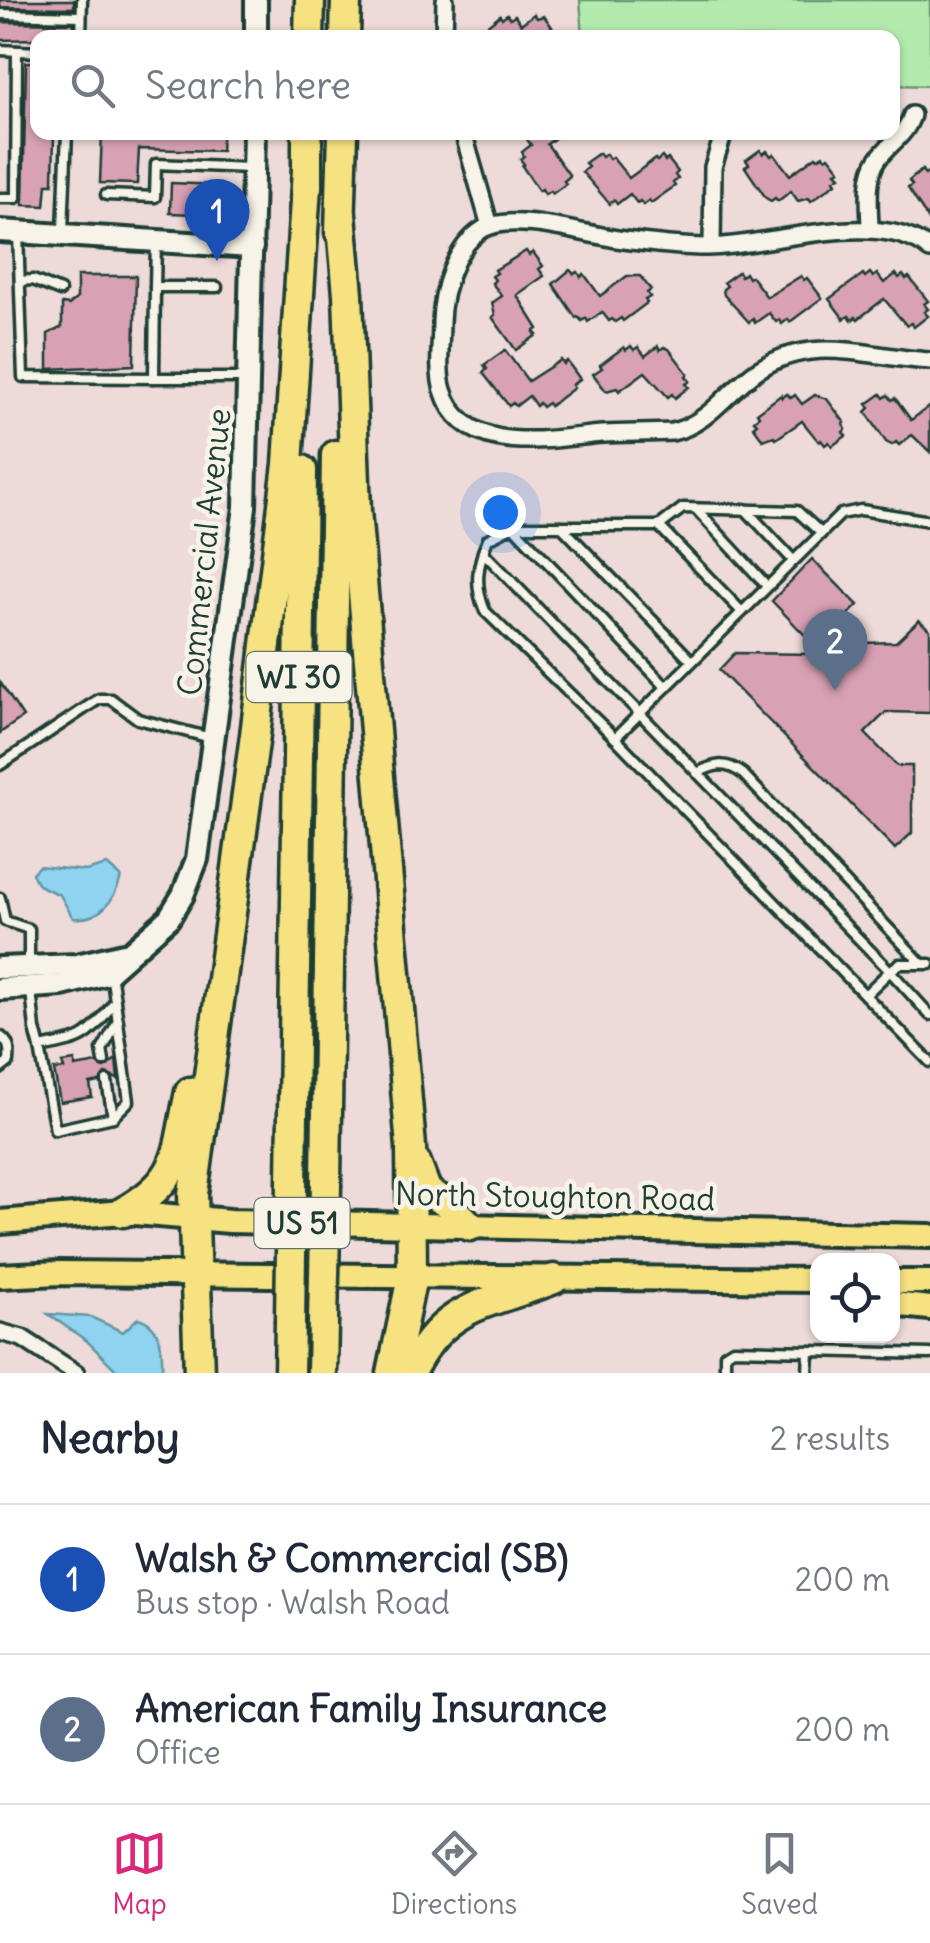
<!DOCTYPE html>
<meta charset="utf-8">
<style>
:root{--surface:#fff;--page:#f6f6f7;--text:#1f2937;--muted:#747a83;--line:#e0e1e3;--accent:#db2777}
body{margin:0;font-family:Delius,sans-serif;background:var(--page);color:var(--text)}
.controls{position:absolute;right:30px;bottom:30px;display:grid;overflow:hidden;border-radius:20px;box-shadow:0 2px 8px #0004}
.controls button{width:90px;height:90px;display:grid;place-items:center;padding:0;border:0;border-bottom:2px solid var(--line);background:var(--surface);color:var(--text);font:50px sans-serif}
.you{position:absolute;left:500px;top:512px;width:35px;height:35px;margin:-25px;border:8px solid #fff;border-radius:50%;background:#1a73e8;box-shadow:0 0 0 15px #1a73e833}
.badge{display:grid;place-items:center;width:65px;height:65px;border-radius:50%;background:var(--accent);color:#fff;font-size:32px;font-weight:700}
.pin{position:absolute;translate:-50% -82px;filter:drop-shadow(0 2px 5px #0008)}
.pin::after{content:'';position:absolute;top:52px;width:35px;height:30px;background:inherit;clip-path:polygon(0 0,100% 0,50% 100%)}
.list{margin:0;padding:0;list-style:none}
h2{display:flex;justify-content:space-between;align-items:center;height:130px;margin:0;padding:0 40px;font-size:42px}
h2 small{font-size:32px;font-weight:400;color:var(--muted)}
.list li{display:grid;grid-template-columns:65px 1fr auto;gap:30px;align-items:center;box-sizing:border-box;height:150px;padding:0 40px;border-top:2px solid var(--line)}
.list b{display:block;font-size:38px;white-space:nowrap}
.list p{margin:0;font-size:32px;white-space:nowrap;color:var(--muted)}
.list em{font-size:32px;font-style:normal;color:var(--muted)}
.icon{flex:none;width:55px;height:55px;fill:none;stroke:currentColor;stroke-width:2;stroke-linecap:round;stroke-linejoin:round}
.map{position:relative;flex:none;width:930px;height:1373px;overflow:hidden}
.search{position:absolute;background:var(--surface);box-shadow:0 2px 8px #0004;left:30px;right:30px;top:30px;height:110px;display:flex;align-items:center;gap:25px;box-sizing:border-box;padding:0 35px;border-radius:20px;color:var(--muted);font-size:38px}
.sheet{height:430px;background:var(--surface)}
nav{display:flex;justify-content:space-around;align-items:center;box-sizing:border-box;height:140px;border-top:2px solid var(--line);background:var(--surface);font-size:28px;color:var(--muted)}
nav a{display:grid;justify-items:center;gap:5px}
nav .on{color:var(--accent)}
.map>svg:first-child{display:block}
</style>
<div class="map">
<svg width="930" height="1373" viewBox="0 0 930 1373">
<rect width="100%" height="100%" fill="#eedad8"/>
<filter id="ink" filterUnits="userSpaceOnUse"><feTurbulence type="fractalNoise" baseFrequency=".01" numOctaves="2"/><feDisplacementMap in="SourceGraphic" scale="20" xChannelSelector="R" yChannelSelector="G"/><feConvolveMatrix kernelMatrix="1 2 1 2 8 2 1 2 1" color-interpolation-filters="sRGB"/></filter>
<g filter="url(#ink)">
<polygon fill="#b3ebae" stroke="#699471" stroke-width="2.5" points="580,0 930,0 930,86 893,85 892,38 583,37"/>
<g fill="#8fd3f1" stroke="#6297a5" stroke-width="2.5">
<path d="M107 865 121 877C115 900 100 921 73 918L60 895 38 885 32 873 39 866 86 871Z"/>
<path d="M48 1314 91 1317 123 1332 138 1318C162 1324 163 1352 162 1373H119L87 1341Z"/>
</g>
<g fill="#d8a1b4" stroke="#1f3d34" stroke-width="2.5">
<polygon points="0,0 74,0 74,8 0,7"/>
<polygon points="507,14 510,18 515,15 521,24 534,14 537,18 544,16 560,38 471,38 500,15 502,18"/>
<polygon points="0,22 74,23 74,38 0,40"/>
<polygon points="26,62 38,62 38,132 54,132 53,184 47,184 45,206 23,205"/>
<polygon points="102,132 222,132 221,151 139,149 137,184 100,183"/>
<polygon points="522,132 563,132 547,144 570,176 564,181 566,184 552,194 550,191 545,194 542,189 539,191 522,166 524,164 520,159 524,156 522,152 531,145"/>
<polygon points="760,150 763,154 767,151 771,156 774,154 790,175 816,156 818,158 823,155 826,158 829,156 840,170 836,172 840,176 834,180 836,183 811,201 809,198 798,201 791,191 778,201 775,198 771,201 766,198 745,167 749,164 746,160"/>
<polygon points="599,153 602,157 606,154 609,159 612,157 629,178 655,159 657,161 662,157 665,161 668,159 678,172 675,175 678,179 673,183 675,186 651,203 649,200 643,205 640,201 637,203 630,194 617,204 614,200 610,204 582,172 588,167 585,163"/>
<polygon points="922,170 925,175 930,171 930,222 908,188 912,185 909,181"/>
<polygon points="171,183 220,185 219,215 170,213"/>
<polygon points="526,251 529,255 533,252 543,266 539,269 544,276 517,295 538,329 534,332 537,335 516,350 492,317 495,315 492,303 502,296 492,283 495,280 492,276 497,273 495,270"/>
<polygon points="570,270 574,274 578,272 581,277 584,274 600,296 627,276 640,276 651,290 647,293 650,297 645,300 647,303 623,321 621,318 615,322 612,319 609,321 602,312 588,322 586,318 582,321 578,317 576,318 553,284"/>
<polygon points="738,272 741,276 745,273 748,278 751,276 767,297 801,276 804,280 807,278 822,298 790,322 788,319 782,324 779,320 776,322 769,313 755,323 753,319 749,322 724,295 723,289 727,286 724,282"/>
<polygon points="870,273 873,277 877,274 884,283 896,274 899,278 903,275 906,279 909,277 928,301 924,304 928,309 924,312 928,316 914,327 911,323 907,326 884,299 858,319 856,317 852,320 849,316 844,319 829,299 863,274 865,277"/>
<polygon points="77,276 136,276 134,365 48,369 48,334 62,327 62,304 69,305 77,298"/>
<polygon points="631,346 634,350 638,347 645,356 658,346 660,350 664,347 669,349 688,374 686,376 690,381 686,384 689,387 675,398 672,394 668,397 645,372 619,391 617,388 606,391 593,374 602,368 600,365 624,347 626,350"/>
<polygon points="505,350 528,381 561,360 564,364 567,361 580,379 572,385 574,388 550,406 548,403 542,407 539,403 536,406 529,396 516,406 513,403 509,406 483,373 487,369 484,365"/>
<polygon points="787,394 791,398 795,395 802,404 815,395 827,399 845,423 843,424 846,429 843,432 846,436 832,446 829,442 825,445 821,440 819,442 802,421 776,439 774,436 763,440 753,426 757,423 754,420 759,416 757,413 781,395 782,398"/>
<polygon points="881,394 884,398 888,395 892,400 895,398 911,420 930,406 930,452 912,435 899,445 896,442 892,445 886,442 866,412 870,408 867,404"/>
<polygon points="812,559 858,605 841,622 862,643 896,642 919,620 930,630 930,713 886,712 865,733 897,766 912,766 912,833 895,849 719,670 735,653 823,654 772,601"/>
<polygon points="0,682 23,717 0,733"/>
<polygon points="116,1059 118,1079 105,1074 100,1082 90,1084 92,1097 60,1102 54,1070 64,1069 62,1063 75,1061 75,1067 97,1063 104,1068"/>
</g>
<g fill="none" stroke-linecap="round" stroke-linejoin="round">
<defs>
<g id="lane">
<polyline points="0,14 81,16"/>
<polyline points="81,38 82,0"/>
<polyline points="0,50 38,52"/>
<polyline points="106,195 155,197 156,164 249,168"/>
<polyline points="0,198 16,198 17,51"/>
<polyline points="63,231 67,132"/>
<polyline points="18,233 23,377 154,378"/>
<polyline points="156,242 155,287 217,287"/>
<polyline points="20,281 33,280 60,291"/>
<polyline points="155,287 154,378 244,378"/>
<polyline points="696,509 767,586"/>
<polyline points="745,509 793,560"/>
<polyline points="561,526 692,661"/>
<polyline points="659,526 742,612"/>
<polyline points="514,527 666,687"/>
<path d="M821 533 797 511 683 508 659 526H513L488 539C477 565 474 585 485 611L615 738 841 514 861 510 930 521"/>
<polyline points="483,552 890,971 899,964 930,964"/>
<polyline points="615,738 930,1062"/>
<polyline points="0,765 99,699 111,699 138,719 211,738"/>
<path d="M697 773C715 764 726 761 743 774L921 963"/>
<polyline points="0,898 5,921 29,929 29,967"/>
<path d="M31 990 35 1029 40 1048C86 1039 87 1039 115 1001L111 972"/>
<polyline points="865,995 890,971 930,1015"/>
<path d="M0 1036C10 1043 10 1050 9 1062L0 1069"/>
<polyline points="40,1048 55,1130 113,1117 129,1101 115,1001"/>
<polyline points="104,1061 102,1050 118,1021"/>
<polyline points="107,1081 113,1117"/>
<polyline points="725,1373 725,1354 733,1349 930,1354"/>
<polyline points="808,1373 809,1351"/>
</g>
<g id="street">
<polyline points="444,38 445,0"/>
<polyline points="463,132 490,226"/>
<path d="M870 230C870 209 865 177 878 159 891 142 906 135 912 115"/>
<polyline points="712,246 713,167 724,132"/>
<path d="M930 250C881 207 769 246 708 247 679 247 646 243 617 239 585 234 512 212 483 229 454 247 442 291 441 322 441 344 437 370 443 390 464 459 551 438 603 434 626 433 649 433 672 432 709 424 728 390 758 370 814 333 869 358 930 361"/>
<polyline points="0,1332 22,1338 76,1373"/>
</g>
<g id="secondary">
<polyline points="256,38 256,0"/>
<polyline points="0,231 252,247"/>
<polyline points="0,968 77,965 124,954"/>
<polyline points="0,989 62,985 106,974 169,918 183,895 197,859 245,507 254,132"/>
</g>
<g id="primary">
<polyline points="0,1222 123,1212 230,1221 930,1236"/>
<polyline points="0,1276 59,1273 818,1280"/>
<polyline points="892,1282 930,1282"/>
<polyline points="892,1304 930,1308"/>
</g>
<g id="highway">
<polyline points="309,38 310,0"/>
<polyline points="345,38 346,0"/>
<polyline points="307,187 307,132"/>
<polyline points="341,215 348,294 356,511 411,1147 412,1277 392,1373"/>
<polyline points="340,232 343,132"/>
<polyline points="416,1163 427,1192 447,1203 470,1226"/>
<polyline points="292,1184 302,470"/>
<polyline points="326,1184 336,455"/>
<path d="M123 1212C183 1178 176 1154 190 1092"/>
<polyline points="199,1373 193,1194 255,735 288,464 307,170"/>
<polyline points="289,1373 290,1322"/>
<polyline points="322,1373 323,1322"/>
<path d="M410 1373C444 1302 489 1305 554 1279"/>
</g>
</defs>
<use href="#lane" stroke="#1f3d34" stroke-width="15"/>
<use href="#street" stroke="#1f3d34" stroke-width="22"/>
<use href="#secondary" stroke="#1f3d34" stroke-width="28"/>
<use href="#primary" stroke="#1f3d34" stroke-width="30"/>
<use href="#highway" stroke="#1f3d34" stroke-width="35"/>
<use href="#lane" stroke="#f7f3e8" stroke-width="8"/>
<use href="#street" stroke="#f7f3e8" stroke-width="15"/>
<use href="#secondary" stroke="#f7f3e8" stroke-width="20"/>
<use href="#primary" stroke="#f7e281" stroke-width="22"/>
<use href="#highway" stroke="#f7e281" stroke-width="28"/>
<defs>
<g id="highway-bridge">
<polyline points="290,1322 292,1184"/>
<polyline points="323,1322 326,1184"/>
</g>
</defs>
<use href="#highway-bridge" stroke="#1f3d34" stroke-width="35" stroke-linecap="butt"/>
<use href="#highway-bridge" stroke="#f7e281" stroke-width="28"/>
</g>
</g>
<g text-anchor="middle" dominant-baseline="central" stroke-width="9" stroke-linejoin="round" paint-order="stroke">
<g fill="#f7f3e8" stroke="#60746a" stroke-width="2.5">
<rect x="246.5" y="652" width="105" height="50" rx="8"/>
<rect x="254.5" y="1198" width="95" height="50" rx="8"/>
</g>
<g font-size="30" font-weight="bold" fill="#1f3d34">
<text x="299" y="677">WI 30</text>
<text x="302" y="1223">US 51</text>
</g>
<g font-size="32" fill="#1f3d34" stroke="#f7f3e8">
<text transform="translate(204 552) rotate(-84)">Commercial Avenue</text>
<text transform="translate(555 1196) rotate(1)">North Stoughton Road</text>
</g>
</g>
</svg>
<div class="controls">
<button><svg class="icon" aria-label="locate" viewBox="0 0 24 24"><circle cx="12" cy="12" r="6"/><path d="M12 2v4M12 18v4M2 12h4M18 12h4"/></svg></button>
</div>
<div class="you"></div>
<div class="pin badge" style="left:217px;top:261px;background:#1a4fb4">1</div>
<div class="pin badge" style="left:835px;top:691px;background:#5c6f8a">2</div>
<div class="search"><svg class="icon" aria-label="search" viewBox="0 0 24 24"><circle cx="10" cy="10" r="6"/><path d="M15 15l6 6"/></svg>Search here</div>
</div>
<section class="sheet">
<h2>Nearby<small>2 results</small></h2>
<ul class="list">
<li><span class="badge" style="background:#1a4fb4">1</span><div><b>Walsh &amp; Commercial (SB)</b><p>Bus stop · Walsh Road</p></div><em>200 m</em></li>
<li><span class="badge" style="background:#5c6f8a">2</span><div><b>American Family Insurance</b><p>Office</p></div><em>200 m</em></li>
</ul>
</section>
<nav>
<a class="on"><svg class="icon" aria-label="map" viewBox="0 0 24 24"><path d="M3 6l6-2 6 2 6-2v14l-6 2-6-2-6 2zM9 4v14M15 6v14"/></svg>Map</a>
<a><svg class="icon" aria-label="directions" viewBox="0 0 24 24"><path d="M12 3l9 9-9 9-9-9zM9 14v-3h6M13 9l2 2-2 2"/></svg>Directions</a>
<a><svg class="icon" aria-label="saved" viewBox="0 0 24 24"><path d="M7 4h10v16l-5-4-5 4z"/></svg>Saved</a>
</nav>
